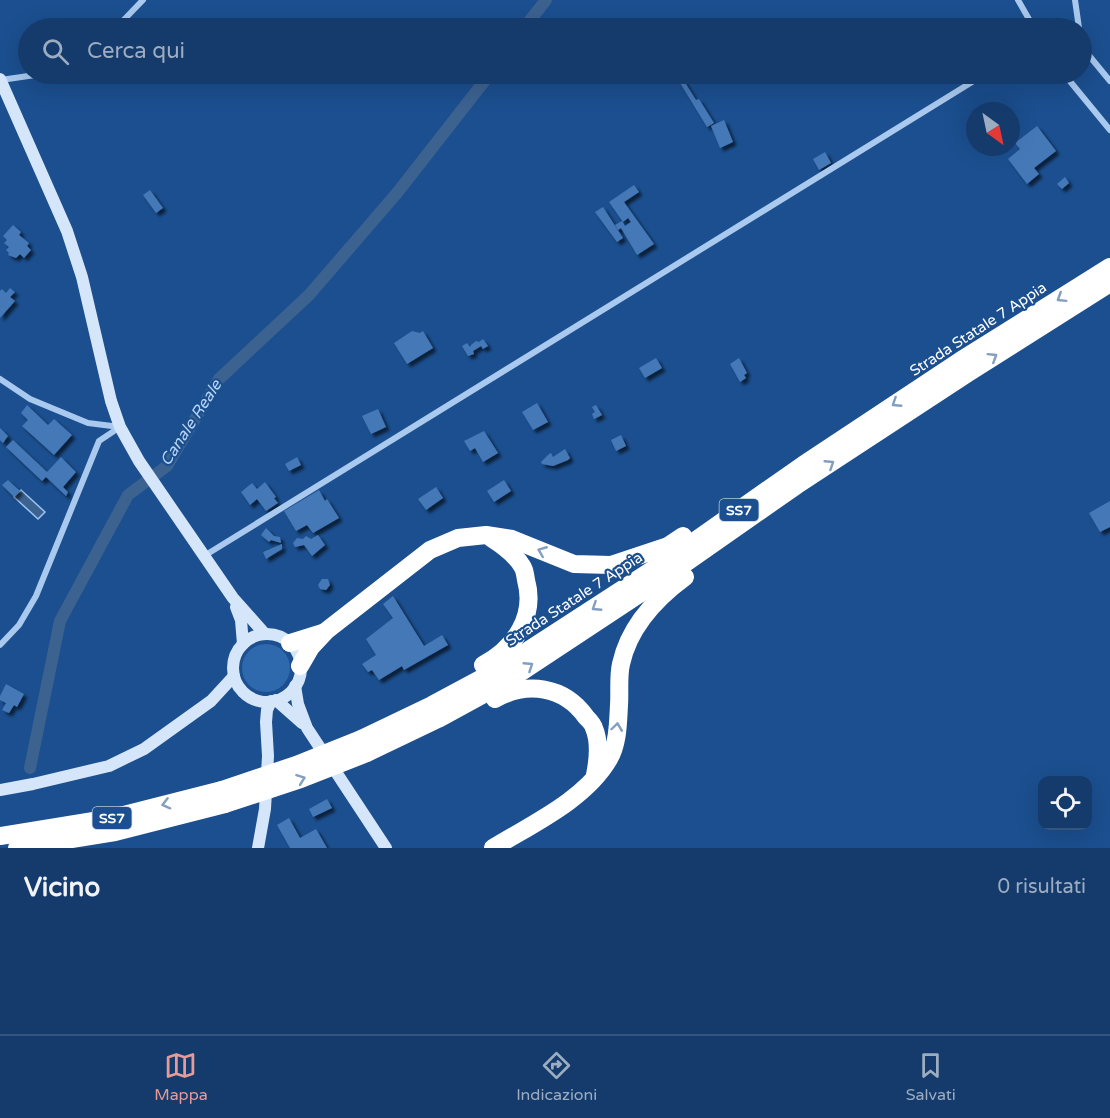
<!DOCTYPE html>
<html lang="it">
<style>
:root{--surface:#143b6b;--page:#214673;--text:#f1f3f6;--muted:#9dadc1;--line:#33557e;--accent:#e69b98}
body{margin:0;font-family:"Varela Round",sans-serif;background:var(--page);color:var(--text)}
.controls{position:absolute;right:18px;bottom:18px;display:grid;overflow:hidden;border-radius:12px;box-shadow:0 6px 24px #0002}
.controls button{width:54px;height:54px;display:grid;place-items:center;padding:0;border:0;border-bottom:2px solid var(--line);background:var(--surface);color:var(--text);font:30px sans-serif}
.compass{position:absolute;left:966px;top:102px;width:54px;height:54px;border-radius:50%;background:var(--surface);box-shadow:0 6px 24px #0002;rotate:147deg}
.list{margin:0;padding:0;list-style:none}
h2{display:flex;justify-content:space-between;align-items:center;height:78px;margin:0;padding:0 24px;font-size:26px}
h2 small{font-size:20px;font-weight:400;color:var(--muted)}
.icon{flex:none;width:33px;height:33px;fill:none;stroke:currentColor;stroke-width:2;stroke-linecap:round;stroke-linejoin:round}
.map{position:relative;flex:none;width:1110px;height:848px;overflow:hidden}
.search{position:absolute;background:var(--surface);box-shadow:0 6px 24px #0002;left:18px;right:18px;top:18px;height:66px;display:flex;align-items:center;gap:15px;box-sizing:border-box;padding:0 21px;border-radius:33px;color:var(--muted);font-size:22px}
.sheet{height:186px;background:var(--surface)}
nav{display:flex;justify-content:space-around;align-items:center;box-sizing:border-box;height:84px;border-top:2px solid var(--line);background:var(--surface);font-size:16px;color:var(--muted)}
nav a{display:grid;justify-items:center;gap:3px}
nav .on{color:var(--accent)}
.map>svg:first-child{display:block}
</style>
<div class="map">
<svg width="1110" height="848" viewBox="0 0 1110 848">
<defs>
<filter id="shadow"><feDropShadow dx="3.5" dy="3.5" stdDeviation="1.5" flood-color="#0009"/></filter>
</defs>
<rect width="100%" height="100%" fill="#1b4f8f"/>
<circle fill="#2e69ad" cx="266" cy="668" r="24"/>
<polygon fill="#3c6290" stroke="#9cc4f0" stroke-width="1.5" points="21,490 45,512 38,519 14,497"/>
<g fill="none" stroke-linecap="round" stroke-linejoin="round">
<g stroke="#3c6290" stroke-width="12">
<polyline points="524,28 546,0"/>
<polyline points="30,768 60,621 128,495 167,466 219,379 309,295 397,193 490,74"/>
</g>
</g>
<g fill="#4478b7" filter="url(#shadow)">
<polygon points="681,76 696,100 699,99 714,123 707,127 677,78"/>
<polygon points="724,120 733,142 720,148 711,126"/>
<polygon points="1037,126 1056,151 1034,168 1039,174 1027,184 1008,159 1020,149 1015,143"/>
<polygon points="825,152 831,163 819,170 813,159"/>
<polygon points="1065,177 1069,183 1062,189 1057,184"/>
<polygon points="634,185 639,192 624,202 654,244 637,255 621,228 618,230 615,225 622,221 625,226 631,222 628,218 623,222 609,202"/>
<polygon points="150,190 163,208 156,213 143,195"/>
<polygon points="603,207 623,238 617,242 595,212"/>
<polygon points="13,225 21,232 19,235 29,243 27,246 31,250 24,258 20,254 16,258 8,255 9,253 6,250 9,247 4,243 7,240 3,236"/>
<polygon points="10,288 15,292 10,297 15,301 0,318 0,291 2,289 6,293"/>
<polygon points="412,331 420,333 423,331 433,348 407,364 394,343"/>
<polygon points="483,339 488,346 483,349 481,346 473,351 474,354 468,356 462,346 467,343 470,347 471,345 476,341 479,342"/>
<polygon points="656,358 662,368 645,378 639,368"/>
<polygon points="739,358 747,373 744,375 746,378 740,382 730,364"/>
<polygon points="537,403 548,422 533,430 522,412"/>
<polygon points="27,405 48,425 54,419 72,435 54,455 22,426 28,420 21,413"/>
<polygon points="596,405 602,415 594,419 592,414 595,412 592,407"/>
<polygon points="378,409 386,427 371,434 362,416"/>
<polygon points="0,428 8,436 3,443 0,440"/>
<polygon points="484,431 498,453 483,462 475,448 470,451 464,441"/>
<polygon points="621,435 626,446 616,451 611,440"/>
<polygon points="13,440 47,472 61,457 76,472 63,487 68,492 66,496 46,477 42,481 6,447"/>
<polygon points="565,449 570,458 568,460 553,466 542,464 541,462 549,454 551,453 553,457"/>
<polygon points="297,457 301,465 289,471 285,464"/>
<polygon points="8,480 20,491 14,497 2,485"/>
<polygon points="504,480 511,491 494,502 487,491"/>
<polygon points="265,482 276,497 274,498 278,503 266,511 257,499 250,505 241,492 252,483 257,489"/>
<polygon points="436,487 443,498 426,510 418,499"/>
<polygon points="319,490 325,501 327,499 339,518 313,533 307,525 296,531 284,511"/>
<polygon points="1110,501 1110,527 1100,532 1089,513"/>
<polygon points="266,528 274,536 280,537 281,543 271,540 269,542 261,535"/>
<polygon points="318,535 325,545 312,556 304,545 295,547 293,543 297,538 303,539 306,536 311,539"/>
<polygon points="282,544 282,549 266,559 263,552"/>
<polygon points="322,579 328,579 330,585 326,590 320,589 318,585"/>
<polygon points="393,596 424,646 442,635 448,645 404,670 402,666 379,680 372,670 368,672 362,664 376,655 366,639 393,618 383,604"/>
<polygon points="6,684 24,694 17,707 14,705 9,713 2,710 6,703 0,700 0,696"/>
<polygon points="327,799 332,808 313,817 309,809"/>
<polygon points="289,818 300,838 316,829 327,848 290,848 277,825"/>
</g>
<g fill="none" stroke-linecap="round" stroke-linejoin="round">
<g stroke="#a9c9ee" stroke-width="6">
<polyline points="1018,0 1034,28"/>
<polyline points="1075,0 1079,28"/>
<polyline points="116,28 143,0"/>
<polyline points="1082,41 1082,47 1110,81"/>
<polyline points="1064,74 1110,130"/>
<polyline points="1,80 42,74"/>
<polyline points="0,379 30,399 88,423 120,427"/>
<polyline points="204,556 985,74"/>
<polyline points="0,645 19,625 36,596 99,441 120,427"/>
</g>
<g stroke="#d6e6fa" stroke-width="12">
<polyline points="0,79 67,231 82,277 111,401 120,427 139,461 233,598 265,634"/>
<polyline points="236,607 241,620 243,644"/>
<circle cx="267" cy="668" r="34"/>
<polyline points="295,686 298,704 307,728 386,848"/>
<polyline points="276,700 302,723"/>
<polyline points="0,790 33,784 109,766 144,749 211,701 234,676"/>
<polyline points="258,848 265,809 268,756 266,722 267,710 271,701"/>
</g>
<g stroke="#fff" stroke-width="18">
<polyline points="290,643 322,633"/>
<path d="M483 665C515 648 536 616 526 580 525 575 525 570 522 566 515 554 502 545 491 538"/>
<polyline points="300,666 311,647 326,631 430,550 458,538 486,535 512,539 574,564 611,565 668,546 683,536"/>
<path d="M495 699C527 681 564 686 586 717 589 720 593 724 594 728 600 742 598 760 595 775"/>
<polyline points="361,739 432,705 501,668 669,559 803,465 960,361 1110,267"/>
<polyline points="367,753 438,719 506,682 671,573 797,485 968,373 1110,283"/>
<polyline points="0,836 112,818 222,790"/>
<polyline points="17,848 115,832 225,804"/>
<path d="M493 848C532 824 585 800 609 759 618 744 618 723 619 705 620 692 618 677 621 664 629 627 655 599 685 577"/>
</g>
<g stroke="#fff" stroke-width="18">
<polyline points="222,790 296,765 361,739"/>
<polyline points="225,804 301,779 367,753"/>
</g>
</g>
<defs><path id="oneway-chevron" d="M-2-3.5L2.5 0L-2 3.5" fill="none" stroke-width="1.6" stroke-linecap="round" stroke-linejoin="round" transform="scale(1.5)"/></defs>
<g stroke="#829ec1">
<use href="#oneway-chevron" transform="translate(1061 298) rotate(148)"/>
<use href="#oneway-chevron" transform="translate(993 357) rotate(-32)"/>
<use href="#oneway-chevron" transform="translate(896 403) rotate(147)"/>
<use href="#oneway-chevron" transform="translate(830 464) rotate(-33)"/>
<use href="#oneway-chevron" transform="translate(542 551) rotate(-158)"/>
<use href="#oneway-chevron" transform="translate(596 607) rotate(147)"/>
<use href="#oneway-chevron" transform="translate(529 666) rotate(-33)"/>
<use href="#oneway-chevron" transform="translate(617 727) rotate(-82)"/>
<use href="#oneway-chevron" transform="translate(301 779) rotate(-20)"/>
<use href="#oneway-chevron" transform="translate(166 804) rotate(166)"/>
</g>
<g text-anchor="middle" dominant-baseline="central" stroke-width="4.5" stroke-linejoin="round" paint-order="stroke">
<g fill="#1b4f8f" stroke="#bbcadd" stroke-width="1.5">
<rect x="719.5" y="499" width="39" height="22" rx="4.5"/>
<rect x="92.5" y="807" width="39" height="22" rx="4.5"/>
</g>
<g font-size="14" font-weight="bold" fill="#fff">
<text x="739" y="510">SS7</text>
<text x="112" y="818">SS7</text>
</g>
<g font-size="15" fill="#fff" stroke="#1b4f8f">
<text transform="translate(978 329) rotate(-33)">Strada Statale 7 Appia</text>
<text transform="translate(574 599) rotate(-33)">Strada Statale 7 Appia</text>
</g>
<g font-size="16" font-style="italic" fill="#b5d3f5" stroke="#1b4f8f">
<text transform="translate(191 423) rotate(-57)">Canale Reale</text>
</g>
</g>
</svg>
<div class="controls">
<button><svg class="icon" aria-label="locate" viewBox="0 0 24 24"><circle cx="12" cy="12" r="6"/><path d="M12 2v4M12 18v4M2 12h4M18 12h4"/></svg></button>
</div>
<svg class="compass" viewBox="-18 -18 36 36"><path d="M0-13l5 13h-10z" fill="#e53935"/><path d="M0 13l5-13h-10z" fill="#9dadc1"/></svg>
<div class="search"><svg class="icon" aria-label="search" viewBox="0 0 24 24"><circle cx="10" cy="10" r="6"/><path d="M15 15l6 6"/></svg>Cerca qui</div>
</div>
<section class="sheet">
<h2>Vicino<small>0 risultati</small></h2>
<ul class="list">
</ul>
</section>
<nav>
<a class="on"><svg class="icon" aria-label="map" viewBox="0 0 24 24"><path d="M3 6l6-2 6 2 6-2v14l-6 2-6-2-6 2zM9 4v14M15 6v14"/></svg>Mappa</a>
<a><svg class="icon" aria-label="directions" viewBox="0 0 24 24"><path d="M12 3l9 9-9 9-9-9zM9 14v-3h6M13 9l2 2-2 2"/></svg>Indicazioni</a>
<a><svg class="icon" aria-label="saved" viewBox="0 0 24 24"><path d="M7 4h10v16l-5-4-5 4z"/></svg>Salvati</a>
</nav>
